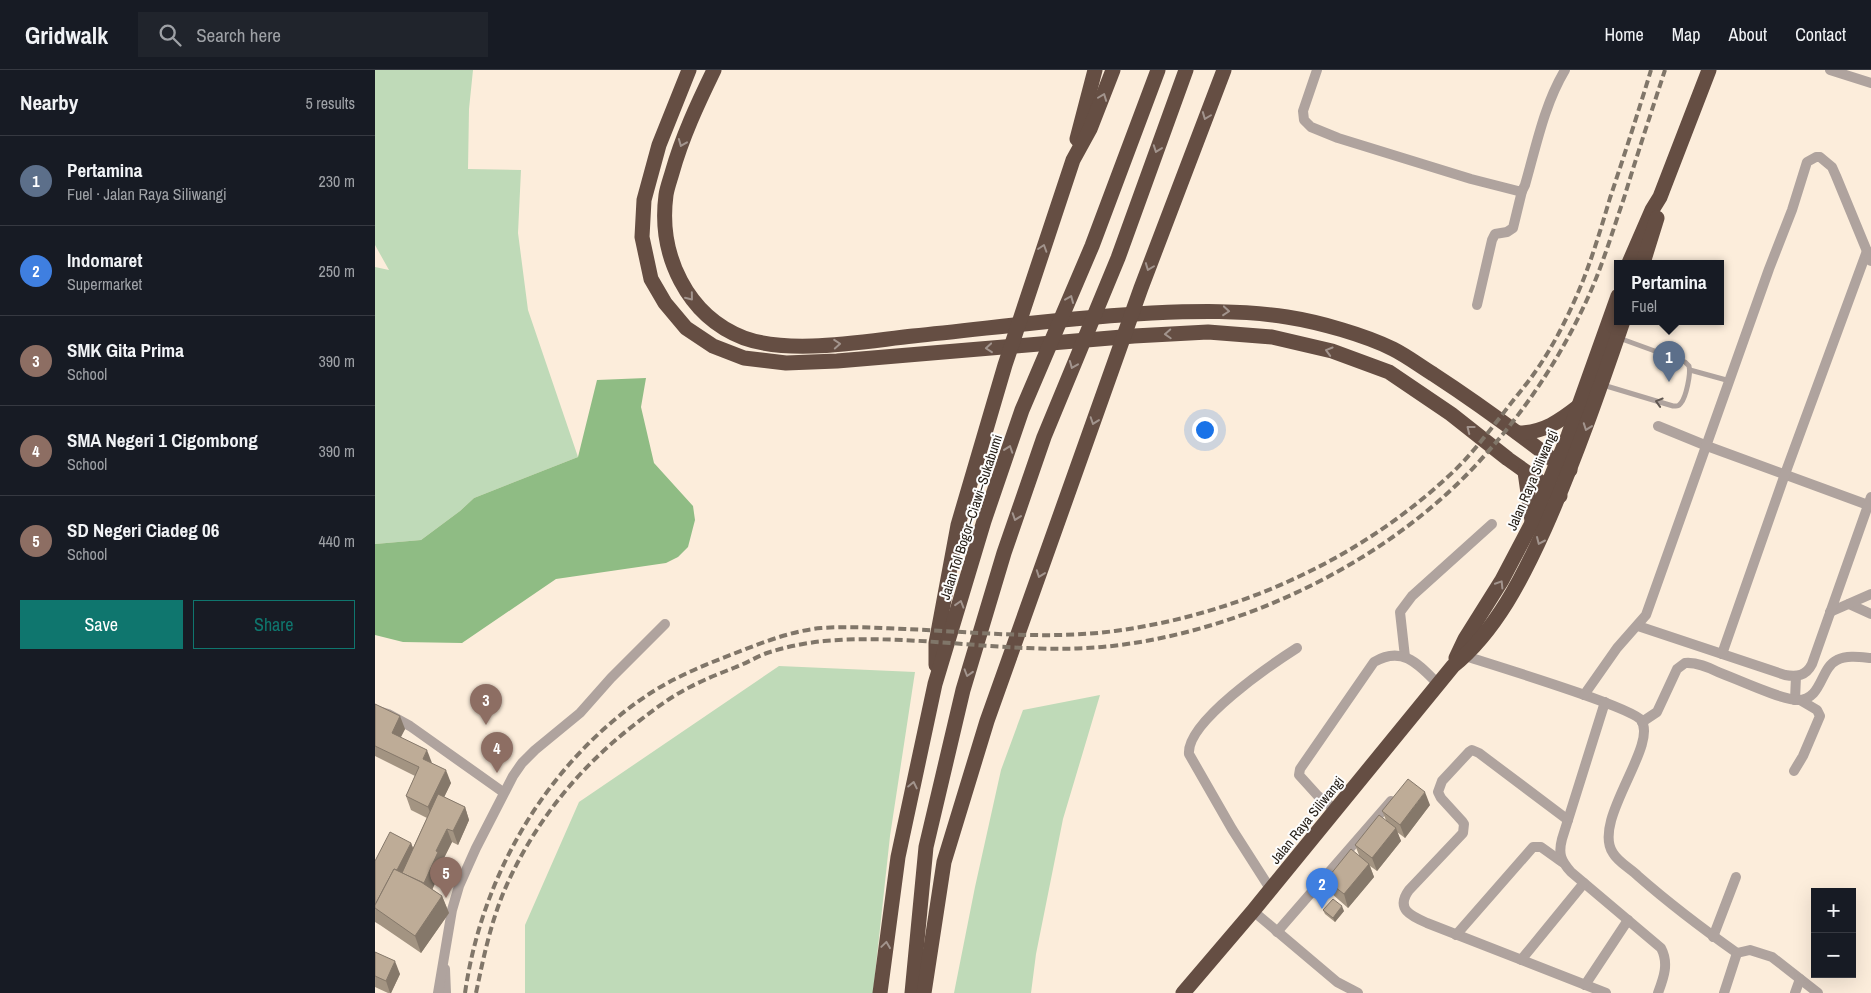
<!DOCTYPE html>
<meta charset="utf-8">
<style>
:root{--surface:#171b24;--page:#20242c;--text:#f1f3f6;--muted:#9ea1a6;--line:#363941;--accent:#0f766e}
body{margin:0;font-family:"Archivo Narrow",sans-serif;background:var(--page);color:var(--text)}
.controls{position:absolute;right:15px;bottom:15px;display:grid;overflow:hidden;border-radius:0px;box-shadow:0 5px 20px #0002}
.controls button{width:45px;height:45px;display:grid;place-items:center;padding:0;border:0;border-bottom:1px solid var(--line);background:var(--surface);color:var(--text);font:25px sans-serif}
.you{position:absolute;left:829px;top:359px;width:18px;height:18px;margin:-12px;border:4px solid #fff;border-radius:50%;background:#1a73e8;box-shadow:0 0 0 8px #1a73e833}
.badge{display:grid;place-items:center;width:32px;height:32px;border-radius:50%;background:var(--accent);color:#fff;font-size:16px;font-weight:700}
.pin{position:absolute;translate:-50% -41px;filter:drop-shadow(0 1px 2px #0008)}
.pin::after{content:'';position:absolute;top:26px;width:18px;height:15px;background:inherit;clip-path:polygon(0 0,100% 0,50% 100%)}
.popup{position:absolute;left:1239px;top:190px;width:110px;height:65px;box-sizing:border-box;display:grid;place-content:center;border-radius:0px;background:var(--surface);filter:drop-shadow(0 1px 4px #0005);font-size:16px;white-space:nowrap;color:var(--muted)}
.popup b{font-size:19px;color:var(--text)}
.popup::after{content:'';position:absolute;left:50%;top:100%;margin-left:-10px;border:10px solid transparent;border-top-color:var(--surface)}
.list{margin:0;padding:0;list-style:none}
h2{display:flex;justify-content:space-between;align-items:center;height:65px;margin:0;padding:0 20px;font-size:21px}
h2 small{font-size:16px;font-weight:400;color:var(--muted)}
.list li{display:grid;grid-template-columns:32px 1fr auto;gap:15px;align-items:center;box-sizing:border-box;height:90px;padding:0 20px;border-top:1px solid var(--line)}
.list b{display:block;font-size:19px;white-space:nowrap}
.list p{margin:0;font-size:16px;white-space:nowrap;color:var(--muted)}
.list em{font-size:16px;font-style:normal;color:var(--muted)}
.actions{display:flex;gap:10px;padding:15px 20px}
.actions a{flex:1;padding:11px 0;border:1px solid var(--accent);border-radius:0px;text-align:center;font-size:18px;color:var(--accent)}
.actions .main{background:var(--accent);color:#fff}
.icon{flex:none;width:28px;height:28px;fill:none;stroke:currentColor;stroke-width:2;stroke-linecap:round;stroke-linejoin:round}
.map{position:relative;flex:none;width:1496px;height:923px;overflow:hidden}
header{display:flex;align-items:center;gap:30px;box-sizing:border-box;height:70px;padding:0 25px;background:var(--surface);border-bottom:1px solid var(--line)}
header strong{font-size:24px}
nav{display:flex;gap:28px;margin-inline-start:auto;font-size:18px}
.search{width:350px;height:45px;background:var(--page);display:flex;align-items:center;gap:12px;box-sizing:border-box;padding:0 18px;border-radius:0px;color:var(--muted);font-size:19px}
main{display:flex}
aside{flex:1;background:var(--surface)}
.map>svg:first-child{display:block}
</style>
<header>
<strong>Gridwalk</strong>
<div class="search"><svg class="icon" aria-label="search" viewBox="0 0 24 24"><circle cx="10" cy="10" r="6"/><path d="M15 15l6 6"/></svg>Search here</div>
<nav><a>Home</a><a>Map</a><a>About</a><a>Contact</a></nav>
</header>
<main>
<aside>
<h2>Nearby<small>5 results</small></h2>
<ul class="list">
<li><span class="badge" style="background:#5c6f8a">1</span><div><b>Pertamina</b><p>Fuel · Jalan Raya Siliwangi</p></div><em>230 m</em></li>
<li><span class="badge" style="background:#3f7fe0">2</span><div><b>Indomaret</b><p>Supermarket</p></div><em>250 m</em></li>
<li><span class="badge" style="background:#8d6e63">3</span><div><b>SMK Gita Prima</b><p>School</p></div><em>390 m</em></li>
<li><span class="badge" style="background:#8d6e63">4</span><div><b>SMA Negeri 1 Cigombong</b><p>School</p></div><em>390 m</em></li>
<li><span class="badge" style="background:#8d6e63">5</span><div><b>SD Negeri Ciadeg 06</b><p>School</p></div><em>440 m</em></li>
</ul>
<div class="actions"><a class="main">Save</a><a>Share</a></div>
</aside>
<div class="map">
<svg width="1496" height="923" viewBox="0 0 1496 923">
<rect width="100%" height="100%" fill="#fceddb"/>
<g fill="#bfdab8">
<polygon points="0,0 98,0 94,39 93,99 146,100 143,163 153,240 203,387 99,428 85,441 46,470 0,474 0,197 14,200 0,175"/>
<polygon points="404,596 540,602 515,766 498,923 150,923 150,855 204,732"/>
<polygon points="725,625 688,749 661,884 656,923 579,923 600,817 626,700 648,640"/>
</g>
<polygon fill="#8fbc84" points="271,308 266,337 279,393 318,436 320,450 313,477 303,487 291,493 181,509 87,573 28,572 0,565 0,474 46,470 85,441 99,428 203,387 222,310"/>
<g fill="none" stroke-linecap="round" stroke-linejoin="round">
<g stroke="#afa39e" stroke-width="5">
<polyline points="1315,300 1355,311"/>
<path d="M1228 315 1298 336C1302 336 1303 337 1306 333 1311 327 1316 304 1314 296L1310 292 1244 268"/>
</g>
<g stroke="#afa39e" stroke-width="10">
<path d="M942 0 928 41 929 50 936 57 963 68 1096 109 1143 121H1147L1150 115C1161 77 1169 35 1190 0"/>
<polyline points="1455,0 1496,13"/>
<polyline points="1102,235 1117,170 1120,164 1132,162 1138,158 1147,121"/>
<polyline points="1283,356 1332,376 1493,435 1496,434"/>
<polyline points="1474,534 1496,544"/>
<polyline points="1455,542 1496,524"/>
<path d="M1263 556 1410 605C1422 607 1431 606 1437 594L1496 427"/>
<path d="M1084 584C1111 593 1255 636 1266 650 1284 675 1216 751 1238 783 1243 792 1256 799 1263 806 1295 834 1328 859 1362 883L1349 923"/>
<polyline points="1347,584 1410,404 1492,181"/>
<polyline points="1030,587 1025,542 1037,526 1117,454"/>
<polyline points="1209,625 1242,578 1271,545 1394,199 1417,140 1432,92 1441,87 1445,87 1457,97 1461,106 1496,191"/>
<polyline points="1420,630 1421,606"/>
<path d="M1230 632 1187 769C1183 784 1186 791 1196 802L1286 878C1294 893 1289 907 1283 923"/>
<polyline points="0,640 13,644 35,656 128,722"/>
<path d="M1267 652 1282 642 1302 599 1310 593C1322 592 1333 597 1343 602 1362 609 1406 630 1423 630 1447 630 1445 598 1462 590 1472 585 1485 587 1496 588"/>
<polyline points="1419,701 1428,686 1445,646 1442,640 1425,630"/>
<path d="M961 740 943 726 924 705 925 699 999 592C1028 575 1044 595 1063 614"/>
<path d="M1193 750 1104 683 1097 680 1094 682 1067 711 1063 722 1066 728 1087 751 1089 754 1088 763 1034 820C1020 839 1036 846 1052 853L1231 923"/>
<path d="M896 820 857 759 814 684C811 652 897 594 922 578"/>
<polyline points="878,841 962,912 983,923"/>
<polyline points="902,862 1016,731"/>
<polyline points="1081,865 1158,777 1166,777 1187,792"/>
<polyline points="1338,867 1361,807"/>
<polyline points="1362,883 1375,880 1397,887 1443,923"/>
<polyline points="1146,890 1209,813"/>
<polyline points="70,899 71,923"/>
<polyline points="1210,915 1253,850"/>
<polyline points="63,923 77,840 84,816 101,778 138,706 147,693 160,680 205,643 236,608 290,554"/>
<polyline points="1420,923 1425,909"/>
</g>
<g stroke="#654e43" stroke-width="15">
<polyline points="314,0 284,75 269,130 267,167 276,209 290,233 311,258 338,276 369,288 411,293 462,291 759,266 833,262 897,267 957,281 1014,302 1076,344 1133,389 1185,426"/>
<path d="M339 0C323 33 307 67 297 103 295 110 292 118 291 125 283 185 312 246 369 268 416 285 490 271 538 266 618 258 698 247 777 243 822 241 867 240 912 247 944 252 990 265 1018 279 1032 286 1045 296 1058 304 1101 332 1142 362 1182 393L1195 400"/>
<polyline points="702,69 720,0"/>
<polyline points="1254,193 1277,140 1285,127 1334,0"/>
<polyline points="1268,193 1282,148"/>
<path d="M1143 363C1168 363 1185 351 1204 336"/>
<polyline points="1150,402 1157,451"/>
<polyline points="1081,588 1090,569 1127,510 1157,453 1193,366 1243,226"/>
<polyline points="561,595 561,573 583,455 630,295 698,90 715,59 738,0"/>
<polyline points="505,923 523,787 560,614 609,451 647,340 717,176 783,0"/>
<polyline points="537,923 551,777 588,620 629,483 669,367 743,188 811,0"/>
<polyline points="549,923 569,792 612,651 766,218 849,0"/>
<path d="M808 923 878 841 1078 596C1121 561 1148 507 1170 458 1200 390 1224 321 1248 251"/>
</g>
<g stroke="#807669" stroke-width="4" stroke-dasharray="8 4" stroke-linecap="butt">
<path d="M90 923C107 804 173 691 274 624 300 607 329 595 358 584 386 573 416 561 446 558 474 556 502 558 530 559 600 562 672 570 740 561 865 544 986 489 1078 402 1096 385 1111 365 1127 345 1137 331 1148 319 1158 305 1179 276 1196 241 1209 208 1219 182 1227 155 1235 128 1249 86 1263 43 1276 0"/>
<path d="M101 923C109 885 117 846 134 810 163 748 205 697 259 655 277 641 295 627 315 617 330 609 346 603 361 597 372 593 381 587 392 583 410 577 430 573 449 571 542 563 635 585 727 577 866 564 1018 490 1110 385 1155 335 1192 277 1218 216 1230 187 1239 157 1249 128 1262 85 1276 43 1290 0"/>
</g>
</g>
<g fill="#a39482">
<polygon points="0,634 30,659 26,667 57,693 76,713 69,727 90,737 94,750 83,775 77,772 67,792 68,796 57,819 67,826 74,843 46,883 5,855 0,852 0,791 36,773 38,778 52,748 36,740 31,726 40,706 0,686"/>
<polygon points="1055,735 1030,768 1022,762 1026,771 1002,801 995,796 999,807 973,838 956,823 951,810 984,785 980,775 1011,750 1007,741"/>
<polygon points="948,840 969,841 960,852 950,844"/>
<polygon points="0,882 25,904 16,923 13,923 0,917"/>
</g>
<g fill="#85786a">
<polygon points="25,646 30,659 21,676 17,663"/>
<polygon points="52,680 57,693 48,689"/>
<polygon points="71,700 76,713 58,750 53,737"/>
<polygon points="1050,722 1055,735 1030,768 1025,755"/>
<polygon points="90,737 94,750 83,775 78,761"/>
<polygon points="1021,758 1026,771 1002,801 997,788"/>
<polygon points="72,759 77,772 67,792 68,796 53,829 48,816 61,781"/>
<polygon points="36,773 41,786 1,839"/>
<polygon points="994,794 999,807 973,838 969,824"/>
<polygon points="67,826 74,843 46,883 40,866"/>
<polygon points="967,836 969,841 960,852 958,848"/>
<polygon points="20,891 25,904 16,923 15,923 11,911"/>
</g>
<g fill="#beac97" stroke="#85786a">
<polygon points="0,634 25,646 17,663 52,680 48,689 71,700 53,737 31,726 44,697 0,676"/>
<polygon points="1033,709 1050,722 1025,755 1007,741"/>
<polygon points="63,724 90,737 78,761 72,759 61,781 63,782 49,813 27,803"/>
<polygon points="1004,745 1021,758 997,788 980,775"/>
<polygon points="15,762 36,773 22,800 19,799 0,835 0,791"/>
<polygon points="976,779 994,794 969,824 951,810"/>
<polygon points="19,799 46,812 67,826 40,866 0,838 0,835"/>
<polygon points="958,829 967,836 958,848 948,840"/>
<polygon points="0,882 20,891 11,911 0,906"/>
</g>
<defs><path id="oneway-chevron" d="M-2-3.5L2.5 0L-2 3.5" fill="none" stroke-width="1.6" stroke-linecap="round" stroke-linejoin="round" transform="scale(1.25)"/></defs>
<g stroke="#a2948d">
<use href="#oneway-chevron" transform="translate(728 27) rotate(-69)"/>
<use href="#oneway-chevron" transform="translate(831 46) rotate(111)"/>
<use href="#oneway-chevron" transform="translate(307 73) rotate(112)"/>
<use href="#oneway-chevron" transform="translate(782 79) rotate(110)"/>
<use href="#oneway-chevron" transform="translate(668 178) rotate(-72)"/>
<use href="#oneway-chevron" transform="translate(774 197) rotate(111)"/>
<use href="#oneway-chevron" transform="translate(315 227) rotate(51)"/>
<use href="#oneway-chevron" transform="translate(695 229) rotate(-67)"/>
<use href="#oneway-chevron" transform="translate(851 241) rotate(5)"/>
<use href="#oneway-chevron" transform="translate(793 264) rotate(177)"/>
<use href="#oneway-chevron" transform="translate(462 274) rotate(-4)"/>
<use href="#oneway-chevron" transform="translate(614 278) rotate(175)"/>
<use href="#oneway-chevron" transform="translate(954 281) rotate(-164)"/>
<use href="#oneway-chevron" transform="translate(698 295) rotate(112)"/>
<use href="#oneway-chevron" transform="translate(719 351) rotate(109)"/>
<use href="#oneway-chevron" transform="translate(1212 357) rotate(110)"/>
<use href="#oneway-chevron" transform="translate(1095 359) rotate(-142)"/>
<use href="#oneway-chevron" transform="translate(634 379) rotate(-71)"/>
<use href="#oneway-chevron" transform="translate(641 447) rotate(109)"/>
<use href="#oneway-chevron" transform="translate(1165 471) rotate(114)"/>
<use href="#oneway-chevron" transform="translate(665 504) rotate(110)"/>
<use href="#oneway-chevron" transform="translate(1125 514) rotate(-58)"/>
<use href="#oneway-chevron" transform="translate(585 534) rotate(-73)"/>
<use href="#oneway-chevron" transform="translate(593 603) rotate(107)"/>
<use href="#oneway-chevron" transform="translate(538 715) rotate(-78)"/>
<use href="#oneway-chevron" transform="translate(511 875) rotate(-82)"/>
</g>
<use stroke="#615852" href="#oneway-chevron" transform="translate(1284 332) rotate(-163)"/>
<g text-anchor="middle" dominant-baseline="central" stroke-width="4" stroke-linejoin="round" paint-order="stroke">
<g font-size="14" fill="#221b13" stroke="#fdfdfd">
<text transform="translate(1157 410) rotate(-67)">Jalan Raya Siliwangi</text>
<text transform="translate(596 447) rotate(-72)">Jalan Tol Bogor–Ciawi–Sukabumi</text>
<text transform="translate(932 750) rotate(-51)">Jalan Raya Siliwangi</text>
</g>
</g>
</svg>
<div class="controls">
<button>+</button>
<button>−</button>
</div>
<div class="you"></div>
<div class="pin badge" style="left:1294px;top:312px;background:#5c6f8a">1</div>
<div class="popup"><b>Pertamina</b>Fuel</div>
<div class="pin badge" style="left:947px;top:839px;background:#3f7fe0">2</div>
<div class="pin badge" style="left:111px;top:655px;background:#8d6e63">3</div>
<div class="pin badge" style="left:122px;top:703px;background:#8d6e63">4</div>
<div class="pin badge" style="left:71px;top:828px;background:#8d6e63">5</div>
</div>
</main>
